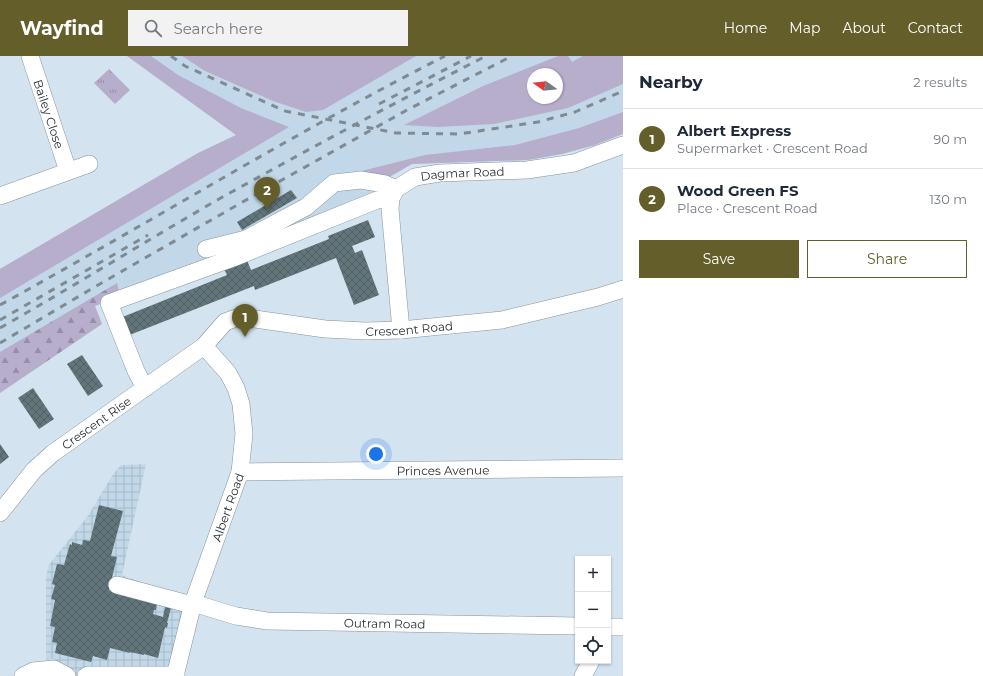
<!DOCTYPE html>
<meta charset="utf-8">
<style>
:root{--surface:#fff;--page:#f2f2f3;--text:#1f2937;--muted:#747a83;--line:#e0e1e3;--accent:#635e2a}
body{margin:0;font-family:Montserrat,sans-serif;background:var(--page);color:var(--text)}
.controls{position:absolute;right:12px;bottom:12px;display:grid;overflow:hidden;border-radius:0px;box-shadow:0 1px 3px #0004}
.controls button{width:36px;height:36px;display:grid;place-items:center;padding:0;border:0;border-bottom:1px solid var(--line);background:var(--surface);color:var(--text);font:20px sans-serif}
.compass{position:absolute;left:527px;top:12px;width:36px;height:36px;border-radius:50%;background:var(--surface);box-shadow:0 1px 3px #0004;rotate:285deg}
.you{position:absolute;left:376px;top:398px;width:14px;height:14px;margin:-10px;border:3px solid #fff;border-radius:50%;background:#1a73e8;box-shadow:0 0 0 6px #1a73e833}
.badge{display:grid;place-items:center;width:26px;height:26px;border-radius:50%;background:var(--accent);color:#fff;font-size:13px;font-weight:700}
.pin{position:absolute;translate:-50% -33px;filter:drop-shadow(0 1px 2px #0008)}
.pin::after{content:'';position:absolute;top:21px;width:14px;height:12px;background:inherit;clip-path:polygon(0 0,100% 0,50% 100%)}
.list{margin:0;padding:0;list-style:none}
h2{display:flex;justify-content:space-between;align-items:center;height:52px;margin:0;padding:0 16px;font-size:17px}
h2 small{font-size:13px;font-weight:400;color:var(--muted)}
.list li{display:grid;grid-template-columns:26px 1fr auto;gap:12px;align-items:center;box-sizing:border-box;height:60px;padding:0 16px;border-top:1px solid var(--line)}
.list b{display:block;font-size:15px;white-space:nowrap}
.list p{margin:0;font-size:13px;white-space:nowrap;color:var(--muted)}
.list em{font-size:13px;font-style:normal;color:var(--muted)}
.actions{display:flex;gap:8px;padding:12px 16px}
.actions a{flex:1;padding:9px 0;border:1px solid var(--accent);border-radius:0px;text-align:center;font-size:14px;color:var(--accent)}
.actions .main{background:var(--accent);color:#fff}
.icon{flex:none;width:22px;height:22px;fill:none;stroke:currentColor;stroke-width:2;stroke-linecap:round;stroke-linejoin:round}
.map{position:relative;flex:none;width:623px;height:620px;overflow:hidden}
header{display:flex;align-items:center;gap:24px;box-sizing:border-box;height:56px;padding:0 20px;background:var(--accent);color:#fff}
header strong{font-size:19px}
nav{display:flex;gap:22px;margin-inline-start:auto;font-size:14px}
.search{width:280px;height:36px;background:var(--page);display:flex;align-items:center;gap:10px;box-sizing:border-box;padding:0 14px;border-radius:0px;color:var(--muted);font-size:15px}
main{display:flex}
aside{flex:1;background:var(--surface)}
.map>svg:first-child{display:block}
</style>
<header>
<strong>Wayfind</strong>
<div class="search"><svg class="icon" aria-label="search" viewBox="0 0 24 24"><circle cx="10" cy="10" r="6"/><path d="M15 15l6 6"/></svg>Search here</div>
<nav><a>Home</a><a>Map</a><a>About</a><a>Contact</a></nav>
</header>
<main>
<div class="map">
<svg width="623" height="620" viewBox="0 0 623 620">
<defs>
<pattern id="industrial-grid" width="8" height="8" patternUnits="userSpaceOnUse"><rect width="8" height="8" fill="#c2d8e9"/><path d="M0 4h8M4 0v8" fill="none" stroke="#a7bac8"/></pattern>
<pattern id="forest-firs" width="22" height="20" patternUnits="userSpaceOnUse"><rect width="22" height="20" fill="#b7aecb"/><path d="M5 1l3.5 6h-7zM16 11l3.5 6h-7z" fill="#958ea6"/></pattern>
<pattern id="park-tufts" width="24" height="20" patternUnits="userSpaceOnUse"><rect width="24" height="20" fill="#b7aecb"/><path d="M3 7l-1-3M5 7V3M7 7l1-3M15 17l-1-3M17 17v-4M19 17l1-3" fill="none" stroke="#958ea6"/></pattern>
<pattern id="building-cross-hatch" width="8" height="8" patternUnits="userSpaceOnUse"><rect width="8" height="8" fill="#62757a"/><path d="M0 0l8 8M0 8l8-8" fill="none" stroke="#516065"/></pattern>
</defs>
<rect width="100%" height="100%" fill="#d4e3f0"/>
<path fill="#c2d8e9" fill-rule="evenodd" d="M127 0H623V78L595 89 562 98 528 104 412 108 391 120 378 141 95 250 102 268 0 337V213L198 97 236 79ZM533 18H557V42H533Z"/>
<polygon fill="url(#industrial-grid)" points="146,408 122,519 191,546 176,619 67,620 54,613 53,603 46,604 46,524 48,510 87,461 114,417 121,409"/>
<g fill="#b7aecb" fill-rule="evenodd">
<polygon points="127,0 151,0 178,19 241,52 289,71 0,242 0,213 198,97 236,79"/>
<polygon points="182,0 416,0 323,54 306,56 273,45 205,15"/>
<path d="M558 0H568L572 6 583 0H623V28L568 52 494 68 438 71 404 69 483 30ZM533 18H557V42H533Z"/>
<polygon points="623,56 623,78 595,89 562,98 528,104 412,108 391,120 388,123 346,119 425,99 515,89 579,72"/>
</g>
<polygon fill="url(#forest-firs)" points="117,227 120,240 95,250 102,268 0,337 0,296"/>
<polygon fill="url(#park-tufts)" points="109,13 130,34 115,48 94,27"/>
<g fill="url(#building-cross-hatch)">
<polygon points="291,134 297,142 242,174 237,166"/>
<polygon points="368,164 375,181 352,190 355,197 362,194 379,239 354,249 336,202 255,234 254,230 127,280 120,262 227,219 223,211 246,202 251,214 329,183 328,180"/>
<polygon points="82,299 103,330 88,340 67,308"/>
<polygon points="33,332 54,363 39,373 18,342"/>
<polygon points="0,388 9,401 0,408"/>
<polygon points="99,449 123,455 111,500 117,501 109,534 156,546 157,547 156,554 154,554 153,558 163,561 166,547 172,548 167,567 168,567 167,572 165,571 158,602 144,598 144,599 130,596 130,597 110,592 107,604 93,600 91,606 55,597 57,587 52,586 55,571 50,570 55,544 51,543 55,529 52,528 57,508 64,509 70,488 72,489 72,486 82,489 83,484 90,485"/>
</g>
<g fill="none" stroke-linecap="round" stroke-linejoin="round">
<defs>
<g id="minor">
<path id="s1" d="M30 0 68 115"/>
<polyline points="0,140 89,108"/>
<polyline points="206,193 246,183 306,151 334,127 361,124 385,128 396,133"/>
<path id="s2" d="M401 274 390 153 391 142 396 133 415 121 440 117 527 114 574 107 623 89"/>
<polyline points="145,332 136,315 109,247 233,202 377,144 391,142"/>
<path id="s3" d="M240 416 623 412"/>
<path id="s4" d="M0 457 34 414 53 397 204 290 225 266 236 262H248L325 273 365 275 401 274 502 264 598 241 623 233"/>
<polyline points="117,529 192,549"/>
<path id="s5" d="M193 547 236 560 267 565 578 570"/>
<polyline points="608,571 623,571"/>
<polyline points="23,620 33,615 54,613 67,620"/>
<polyline points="86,620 88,619 176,619"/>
<path id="s6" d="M175 620 193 547 240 416 244 378 241 348 236 332 228 317 204 290"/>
<polyline points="583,620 591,605"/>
</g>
</defs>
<use href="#minor" stroke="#85939f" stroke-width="18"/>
<use href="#minor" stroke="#fff" stroke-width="17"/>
<g stroke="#7f8a93" stroke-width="3" stroke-dasharray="7 7" stroke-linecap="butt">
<polyline points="171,0 185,10 285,55 396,77 459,78 538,66 575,56 623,35"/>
<polyline points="379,48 471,0"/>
<path d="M0 249C149 167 294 77 445 0"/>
<polyline points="0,264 148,179"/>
<path d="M0 272C74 230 146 185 219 143 307 94 396 46 486 0"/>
<polyline points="0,287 98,229 239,148 407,54 512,0"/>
</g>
</g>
<g text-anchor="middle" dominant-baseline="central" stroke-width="4" stroke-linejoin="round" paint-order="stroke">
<g font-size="12" fill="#2a3035" stroke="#fff">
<text stroke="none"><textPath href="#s1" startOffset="61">Bailey Close</textPath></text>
<text stroke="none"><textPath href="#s2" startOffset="213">Dagmar Road</textPath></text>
<text stroke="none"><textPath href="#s4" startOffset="483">Crescent Road</textPath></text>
<text stroke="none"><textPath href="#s4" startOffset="133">Crescent Rise</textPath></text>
<text stroke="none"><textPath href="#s3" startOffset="203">Princes Avenue</textPath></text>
<text stroke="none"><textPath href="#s6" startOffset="177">Albert Road</textPath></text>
<text stroke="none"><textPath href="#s5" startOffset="194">Outram Road</textPath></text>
</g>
</g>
</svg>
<div class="controls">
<button>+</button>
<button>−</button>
<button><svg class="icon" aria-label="locate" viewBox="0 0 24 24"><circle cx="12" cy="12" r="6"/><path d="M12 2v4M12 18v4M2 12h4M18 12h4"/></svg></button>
</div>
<svg class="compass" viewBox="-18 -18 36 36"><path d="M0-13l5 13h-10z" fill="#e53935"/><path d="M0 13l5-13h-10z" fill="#747a83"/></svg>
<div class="you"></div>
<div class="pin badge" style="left:245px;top:281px">1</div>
<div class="pin badge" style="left:267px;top:154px">2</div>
</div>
<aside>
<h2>Nearby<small>2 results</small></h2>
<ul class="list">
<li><span class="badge">1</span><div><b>Albert Express</b><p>Supermarket · Crescent Road</p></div><em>90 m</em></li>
<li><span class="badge">2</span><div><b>Wood Green FS</b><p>Place · Crescent Road</p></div><em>130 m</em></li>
</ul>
<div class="actions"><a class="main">Save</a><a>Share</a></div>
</aside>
</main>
